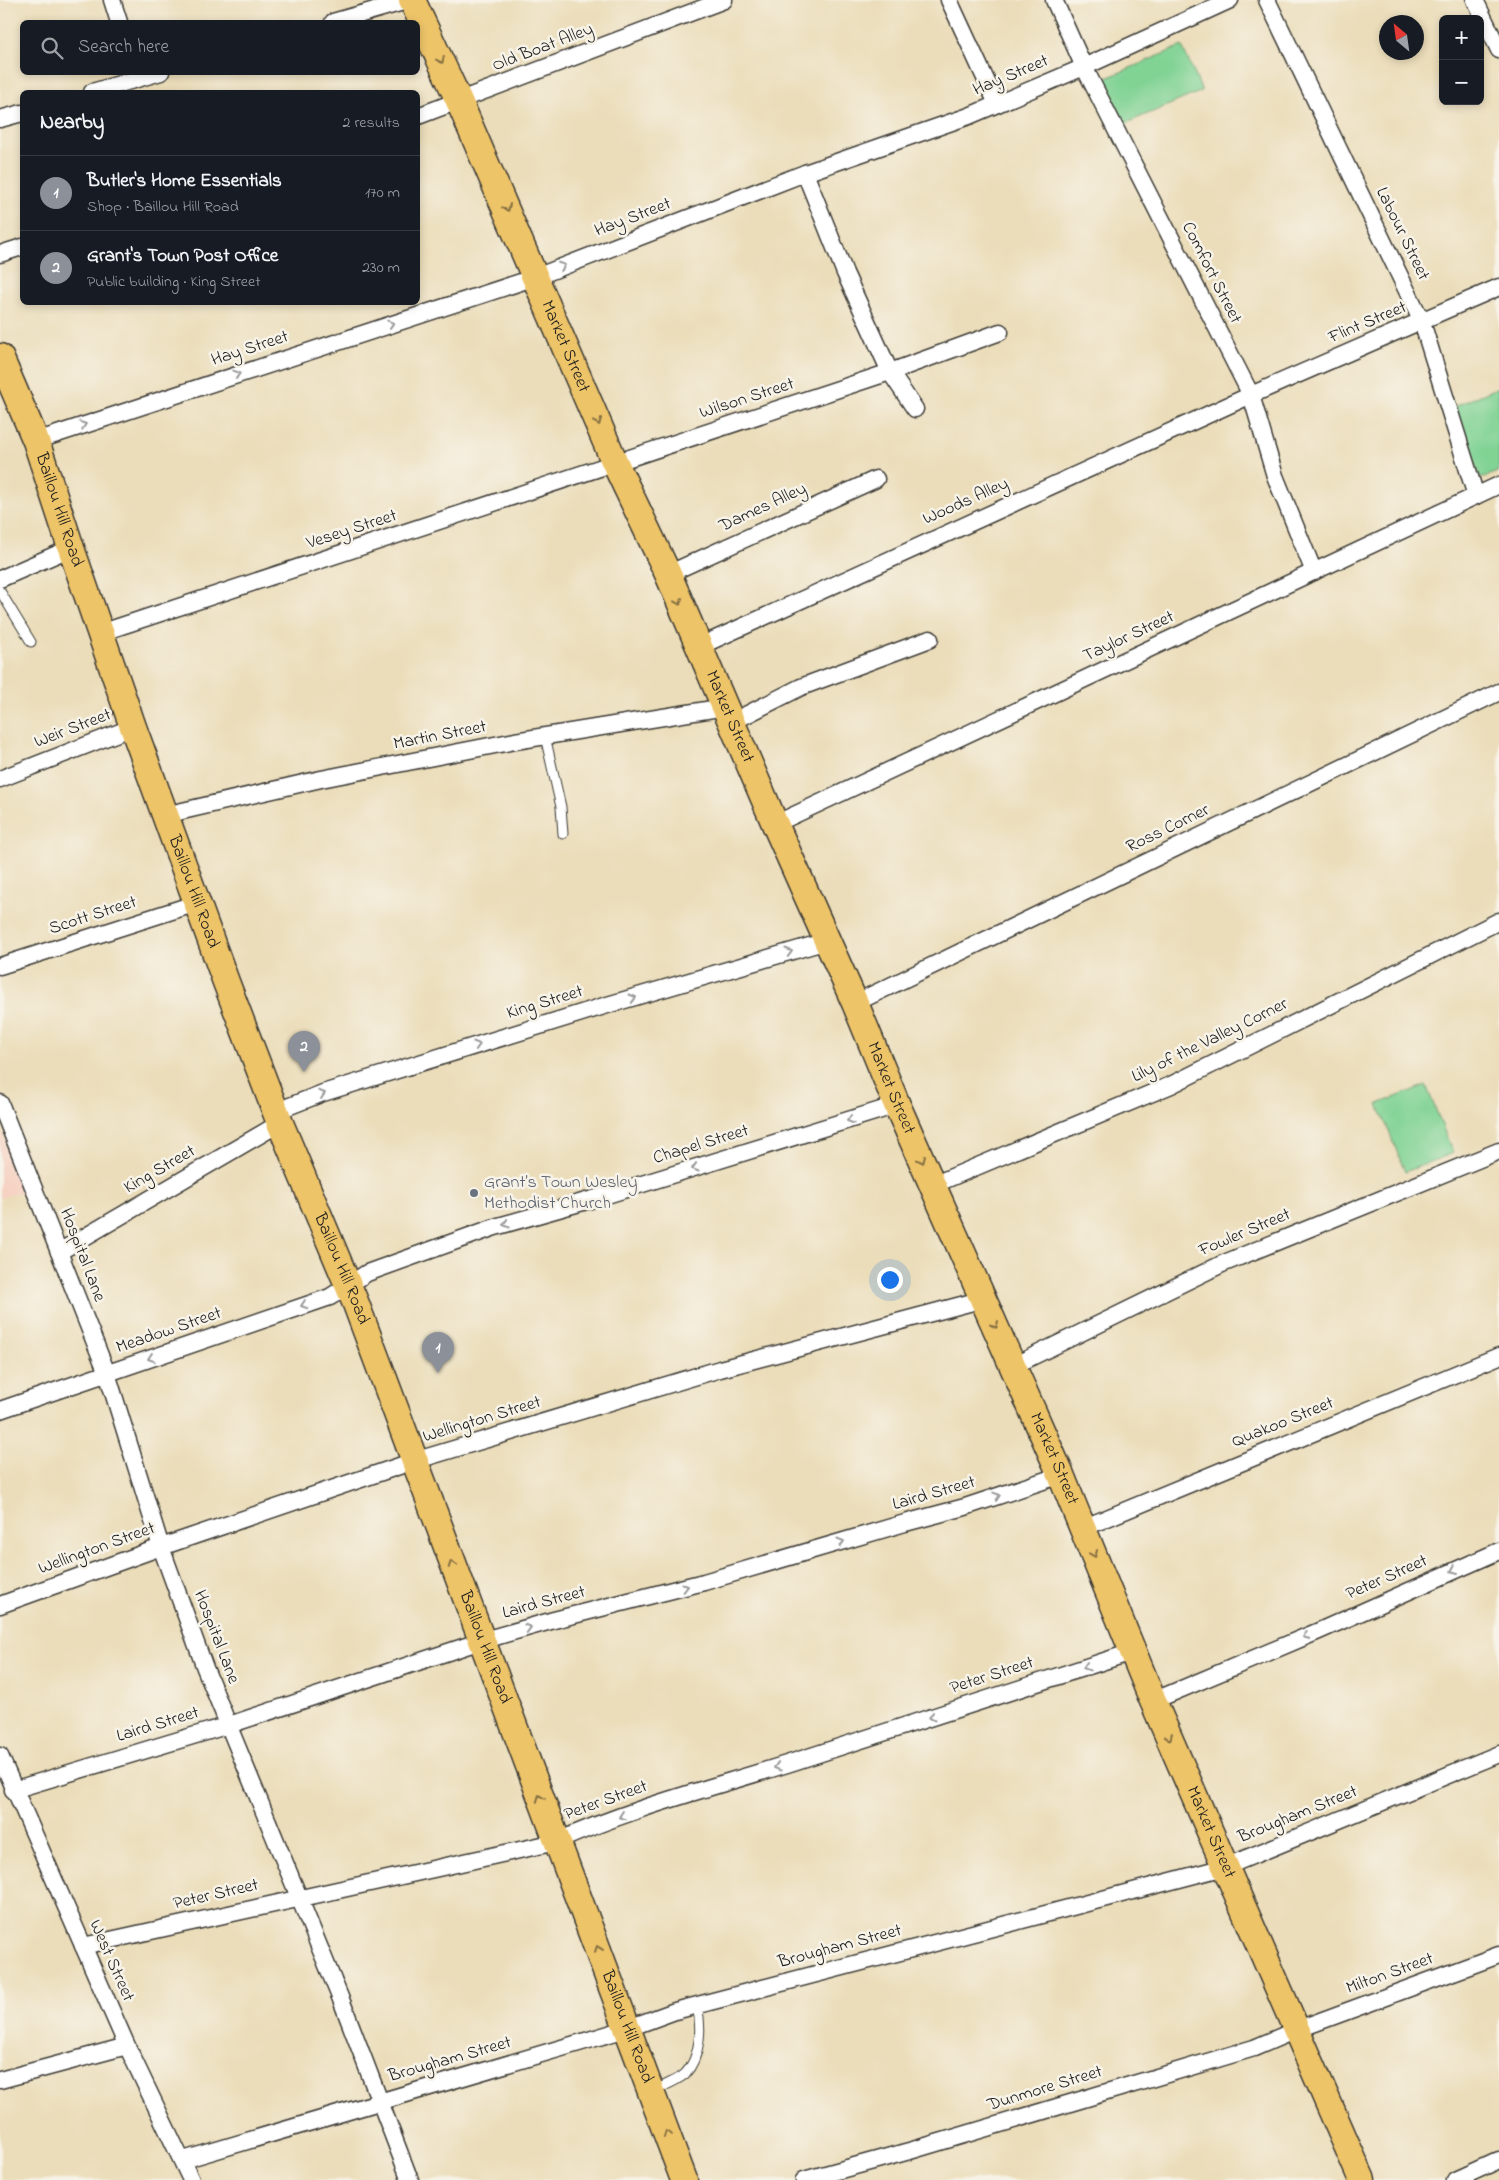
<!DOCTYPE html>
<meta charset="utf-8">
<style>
:root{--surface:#171b24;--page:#242831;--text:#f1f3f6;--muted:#9ea1a6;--line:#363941;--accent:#8c9099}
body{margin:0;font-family:"Indie Flower",sans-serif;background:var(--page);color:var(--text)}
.controls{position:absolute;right:15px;top:15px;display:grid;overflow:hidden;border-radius:8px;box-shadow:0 2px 8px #0003}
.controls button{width:45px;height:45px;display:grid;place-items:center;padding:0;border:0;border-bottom:1px solid var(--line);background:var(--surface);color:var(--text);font:25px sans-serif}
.compass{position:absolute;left:1379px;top:15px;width:45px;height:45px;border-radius:50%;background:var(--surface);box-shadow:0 2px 8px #0003;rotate:331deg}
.you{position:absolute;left:889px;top:1279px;width:18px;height:18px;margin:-12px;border:4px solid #fff;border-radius:50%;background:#1a73e8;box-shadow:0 0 0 8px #1a73e833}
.badge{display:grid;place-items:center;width:32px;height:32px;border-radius:50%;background:var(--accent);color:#fff;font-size:16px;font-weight:700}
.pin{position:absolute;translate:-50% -41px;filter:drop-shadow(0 1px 2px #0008)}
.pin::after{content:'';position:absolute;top:26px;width:18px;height:15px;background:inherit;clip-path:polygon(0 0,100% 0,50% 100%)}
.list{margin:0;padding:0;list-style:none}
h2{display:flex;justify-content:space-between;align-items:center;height:65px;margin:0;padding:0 20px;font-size:21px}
h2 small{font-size:16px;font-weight:400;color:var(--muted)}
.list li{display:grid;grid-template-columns:32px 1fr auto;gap:15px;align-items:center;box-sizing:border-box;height:75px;padding:0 20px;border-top:1px solid var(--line)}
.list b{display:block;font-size:19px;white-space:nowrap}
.list p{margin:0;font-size:16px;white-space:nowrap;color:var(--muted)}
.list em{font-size:16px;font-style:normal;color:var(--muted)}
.icon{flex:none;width:28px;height:28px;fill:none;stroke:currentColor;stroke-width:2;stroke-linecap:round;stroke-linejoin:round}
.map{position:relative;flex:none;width:1499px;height:2180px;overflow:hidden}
.search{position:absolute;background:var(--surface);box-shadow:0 2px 8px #0003;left:20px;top:20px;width:400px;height:55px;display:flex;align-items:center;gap:12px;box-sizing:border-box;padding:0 18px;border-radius:8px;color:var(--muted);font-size:19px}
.panel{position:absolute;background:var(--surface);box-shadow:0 2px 8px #0003;left:20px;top:90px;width:400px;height:215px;border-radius:8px}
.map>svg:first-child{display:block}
</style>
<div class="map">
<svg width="1499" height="2180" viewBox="0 0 1499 2180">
<rect width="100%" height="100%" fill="#f7f3e8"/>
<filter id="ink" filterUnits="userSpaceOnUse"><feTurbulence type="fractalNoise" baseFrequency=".02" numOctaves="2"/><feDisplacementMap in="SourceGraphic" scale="10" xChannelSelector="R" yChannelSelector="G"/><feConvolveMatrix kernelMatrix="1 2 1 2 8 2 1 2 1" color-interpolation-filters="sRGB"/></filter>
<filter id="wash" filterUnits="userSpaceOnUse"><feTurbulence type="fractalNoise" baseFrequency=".0096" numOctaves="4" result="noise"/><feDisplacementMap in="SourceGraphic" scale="20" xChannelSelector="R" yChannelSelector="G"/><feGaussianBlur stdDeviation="1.12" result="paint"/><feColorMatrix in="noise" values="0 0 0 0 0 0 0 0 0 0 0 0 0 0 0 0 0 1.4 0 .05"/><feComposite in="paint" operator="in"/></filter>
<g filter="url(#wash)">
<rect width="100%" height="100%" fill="#ebddb9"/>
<polygon fill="#f6d2c3" points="0,1126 24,1191 0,1198"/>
<g fill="#81d394" stroke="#4e7858">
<polygon points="1182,46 1202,91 1124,124 1104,79"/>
<polygon points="1499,387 1499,471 1481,479 1453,407"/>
<polygon points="1426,1085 1453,1153 1405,1172 1378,1104"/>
</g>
</g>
<g filter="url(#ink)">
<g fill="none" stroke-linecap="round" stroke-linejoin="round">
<defs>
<g id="lane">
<polyline points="0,591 31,642"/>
<polyline points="545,736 561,807 563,834"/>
<path d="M653 2091C663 2086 677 2081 685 2074 701 2057 702 2027 697 2006"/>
</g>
<g id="street">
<polyline points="112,0 119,22"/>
<polyline points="949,0 997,104"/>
<polyline points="1054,0 1084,67 1251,395 1275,476 1314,572"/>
<polyline points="1267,0 1422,322 1476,496"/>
<polyline points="1475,0 1499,50"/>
<polyline points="333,22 410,0"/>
<polyline points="92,92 161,72"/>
<polyline points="418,116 724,0"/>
<polyline points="0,119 22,113"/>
<polyline points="805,173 845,273 890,372 915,409"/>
<polyline points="0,254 22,247"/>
<polyline points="36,441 536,277 805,173 969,116 1084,67 1230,0"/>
<polyline points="668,574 876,479"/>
<polyline points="0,579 71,548"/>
<polyline points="100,633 890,372 1000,332"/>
<polyline points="698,647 1251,395 1499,287"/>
<polyline points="732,722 801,687 930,639"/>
<polyline points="0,779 133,727"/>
<polyline points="165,815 321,779 515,741 725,707"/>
<polyline points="775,824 1499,485"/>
<polyline points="0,966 197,903"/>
<polyline points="855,1003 1499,692"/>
<polyline points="0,1103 107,1373 161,1547 205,1668 342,2002 410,2180"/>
<polyline points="277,1111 323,1093 604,1006 827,941"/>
<polyline points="933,1185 1171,1085 1499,921"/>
<polyline points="59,1252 280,1123"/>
<polyline points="1013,1366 1222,1264 1499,1151"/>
<polyline points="0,1410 330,1297 367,1273 495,1227 597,1198 897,1105"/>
<polyline points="1083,1528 1499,1356"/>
<polyline points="0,1605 161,1547 414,1461 720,1369 984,1299"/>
<polyline points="1153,1701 1319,1631 1499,1551"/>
<polyline points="0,1756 127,2046 191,2180"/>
<polyline points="13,1790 229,1725 481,1641 554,1620 704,1582 905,1523 965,1507 1061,1475"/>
<path d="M83 1946 556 1842C631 1808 711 1788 790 1763 904 1727 1018 1689 1132 1652"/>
<polyline points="0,2080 127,2046"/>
<polyline points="183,2160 626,2029 675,2011 1225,1867 1499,1754"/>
<polyline points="804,2180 913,2150 1254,2048 1296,2030 1499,1955"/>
<polyline points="1455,2180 1499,2160"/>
</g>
<g id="primary">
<path id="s1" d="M412 0 459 101 615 463 668 574 775 824 855 1003 897 1105 1061 1475 1153 1701 1362 2180"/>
<path id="s2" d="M0 357 36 441 71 548 133 727 226 982 280 1123 356 1304 684 2180"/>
</g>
</defs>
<use href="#lane" stroke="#3b3934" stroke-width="11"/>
<use href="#street" stroke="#3b3934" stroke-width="19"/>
<use href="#primary" stroke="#3b3934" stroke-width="29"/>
<use href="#lane" stroke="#fff" stroke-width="9"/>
<use href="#street" stroke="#fff" stroke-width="16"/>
<use href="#primary" stroke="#eec469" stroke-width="26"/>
</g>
<defs><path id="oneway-chevron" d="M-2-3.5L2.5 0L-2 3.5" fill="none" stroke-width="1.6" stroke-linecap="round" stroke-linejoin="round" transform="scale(1.25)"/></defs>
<g stroke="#857042">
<use href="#oneway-chevron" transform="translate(441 60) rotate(65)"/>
<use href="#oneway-chevron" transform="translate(507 208) rotate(66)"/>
<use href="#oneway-chevron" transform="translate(598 422) rotate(67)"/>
<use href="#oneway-chevron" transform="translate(679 602) rotate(67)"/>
<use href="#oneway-chevron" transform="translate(922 1160) rotate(66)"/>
<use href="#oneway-chevron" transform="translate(995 1325) rotate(66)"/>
<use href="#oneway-chevron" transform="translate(1094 1554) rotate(68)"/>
<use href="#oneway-chevron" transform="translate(452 1564) rotate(-110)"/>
<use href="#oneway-chevron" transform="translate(1169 1737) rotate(66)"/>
<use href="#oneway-chevron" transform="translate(540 1798) rotate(-111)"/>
<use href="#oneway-chevron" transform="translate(598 1949) rotate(-110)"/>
<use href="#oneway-chevron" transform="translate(667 2134) rotate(-111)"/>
</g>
<g stroke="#999">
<use href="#oneway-chevron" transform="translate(562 266) rotate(-21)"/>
<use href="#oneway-chevron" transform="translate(391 324) rotate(-18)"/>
<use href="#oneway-chevron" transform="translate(237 374) rotate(-18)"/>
<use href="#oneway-chevron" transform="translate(83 425) rotate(-18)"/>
<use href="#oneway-chevron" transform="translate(789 952) rotate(-16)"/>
<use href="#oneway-chevron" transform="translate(633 998) rotate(-16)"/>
<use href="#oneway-chevron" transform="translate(477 1045) rotate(-17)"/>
<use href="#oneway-chevron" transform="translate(322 1094) rotate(-19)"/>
<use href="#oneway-chevron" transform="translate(850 1120) rotate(163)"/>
<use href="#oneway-chevron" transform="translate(695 1168) rotate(163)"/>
<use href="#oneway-chevron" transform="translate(506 1224) rotate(164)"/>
<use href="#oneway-chevron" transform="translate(304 1305) rotate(161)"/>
<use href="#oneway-chevron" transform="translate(151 1358) rotate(161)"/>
<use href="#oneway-chevron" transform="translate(997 1496) rotate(-18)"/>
<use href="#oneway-chevron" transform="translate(841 1542) rotate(-16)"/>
<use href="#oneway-chevron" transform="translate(1454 1570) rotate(157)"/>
<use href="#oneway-chevron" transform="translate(685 1587) rotate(-14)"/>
<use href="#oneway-chevron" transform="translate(528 1628) rotate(-16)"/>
<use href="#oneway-chevron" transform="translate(1306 1636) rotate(157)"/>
<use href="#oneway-chevron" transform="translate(1086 1667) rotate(162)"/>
<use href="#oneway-chevron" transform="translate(932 1717) rotate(162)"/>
<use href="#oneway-chevron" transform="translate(777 1767) rotate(163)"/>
<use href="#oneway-chevron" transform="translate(622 1816) rotate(161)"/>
</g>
</g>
<circle fill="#6b7280" stroke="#f7f3e8" stroke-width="2" cx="474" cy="1193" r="5"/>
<g text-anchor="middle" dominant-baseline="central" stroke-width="5" stroke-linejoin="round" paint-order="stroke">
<g font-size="18" fill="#1c1c1c" stroke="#f7f3e8">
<text transform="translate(543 48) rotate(-21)">Old Boat Alley</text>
<text transform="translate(1011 76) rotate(-23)">Hay Street</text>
<text transform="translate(633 218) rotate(-21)">Hay Street</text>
<text transform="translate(1402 234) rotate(64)">Labour Street</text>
<text transform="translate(1211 273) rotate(63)">Comfort Street</text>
<text transform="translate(1368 323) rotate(-23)">Flint Street</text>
<text stroke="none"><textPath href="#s1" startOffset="379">Market Street</textPath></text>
<text transform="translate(250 349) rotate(-18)">Hay Street</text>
<text transform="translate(747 399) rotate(-18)">Wilson Street</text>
<text transform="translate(966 502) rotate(-24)">Woods Alley</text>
<text transform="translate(763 508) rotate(-25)">Dames Alley</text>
<text stroke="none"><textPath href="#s2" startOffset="164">Baillou Hill Road</textPath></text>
<text transform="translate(352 530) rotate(-18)">Vesey Street</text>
<text transform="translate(1129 637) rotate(-25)">Taylor Street</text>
<text stroke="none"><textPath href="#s1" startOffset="784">Market Street</textPath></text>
<text transform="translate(73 729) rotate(-21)">Weir Street</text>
<text transform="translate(440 736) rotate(-11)">Martin Street</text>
<text transform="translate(1168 829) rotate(-26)">Ross Corner</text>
<text stroke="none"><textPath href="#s2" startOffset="569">Baillou Hill Road</textPath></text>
<text transform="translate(93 916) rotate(-18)">Scott Street</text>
<text transform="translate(545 1003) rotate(-17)">King Street</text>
<text transform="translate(1210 1041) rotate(-26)">Lily of the Valley Corner</text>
<text stroke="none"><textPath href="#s1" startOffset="1189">Market Street</textPath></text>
<text transform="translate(701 1145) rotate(-17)">Chapel Street</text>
<text transform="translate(160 1170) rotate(-30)">King Street</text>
<text transform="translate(1245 1233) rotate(-23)">Fowler Street</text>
<text transform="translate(82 1255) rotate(69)">Hospital Lane</text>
<text stroke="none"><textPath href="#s2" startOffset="974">Baillou Hill Road</textPath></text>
<text transform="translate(169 1331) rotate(-19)">Meadow Street</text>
<text transform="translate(482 1420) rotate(-17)">Wellington Street</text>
<text transform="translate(1283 1423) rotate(-22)">Quakoo Street</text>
<text stroke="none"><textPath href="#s1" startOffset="1594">Market Street</textPath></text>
<text transform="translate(934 1494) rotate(-16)">Laird Street</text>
<text transform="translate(97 1549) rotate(-20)">Wellington Street</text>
<text transform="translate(1387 1578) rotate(-24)">Peter Street</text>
<text transform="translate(544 1603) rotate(-15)">Laird Street</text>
<text transform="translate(216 1637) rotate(69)">Hospital Lane</text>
<text stroke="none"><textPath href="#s2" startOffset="1379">Baillou Hill Road</textPath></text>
<text transform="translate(992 1676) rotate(-18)">Peter Street</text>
<text transform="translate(158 1725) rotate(-17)">Laird Street</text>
<text transform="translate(606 1801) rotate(-20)">Peter Street</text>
<text transform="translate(1298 1815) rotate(-22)">Brougham Street</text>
<text stroke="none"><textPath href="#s1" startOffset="1999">Market Street</textPath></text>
<text transform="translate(216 1895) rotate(-13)">Peter Street</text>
<text transform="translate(840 1947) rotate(-15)">Brougham Street</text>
<text transform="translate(111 1961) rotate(66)">West Street</text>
<text transform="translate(1390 1974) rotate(-20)">Milton Street</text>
<text stroke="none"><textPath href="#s2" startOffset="1784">Baillou Hill Road</textPath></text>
<text transform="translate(450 2060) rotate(-16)">Brougham Street</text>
<text transform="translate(1045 2089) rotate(-17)">Dunmore Street</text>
</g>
<g font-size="18" fill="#5b616d" stroke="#f7f3e8" text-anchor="start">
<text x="484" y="1183">Grant’s Town Wesley<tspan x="484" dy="21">Methodist Church</tspan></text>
</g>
</g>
</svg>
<div class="controls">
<button>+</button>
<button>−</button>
</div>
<svg class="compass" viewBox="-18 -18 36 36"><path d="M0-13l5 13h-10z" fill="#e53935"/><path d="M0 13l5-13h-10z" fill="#9ea1a6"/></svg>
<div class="you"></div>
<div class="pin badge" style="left:438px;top:1373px">1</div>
<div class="pin badge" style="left:304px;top:1072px">2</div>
<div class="search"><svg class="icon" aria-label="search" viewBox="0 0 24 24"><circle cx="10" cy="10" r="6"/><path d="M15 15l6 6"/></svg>Search here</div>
<section class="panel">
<h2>Nearby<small>2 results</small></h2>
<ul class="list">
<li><span class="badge">1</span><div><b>Butler's Home Essentials</b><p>Shop · Baillou Hill Road</p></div><em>170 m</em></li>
<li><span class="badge">2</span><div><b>Grant's Town Post Office</b><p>Public building · King Street</p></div><em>230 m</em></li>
</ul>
</section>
</div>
